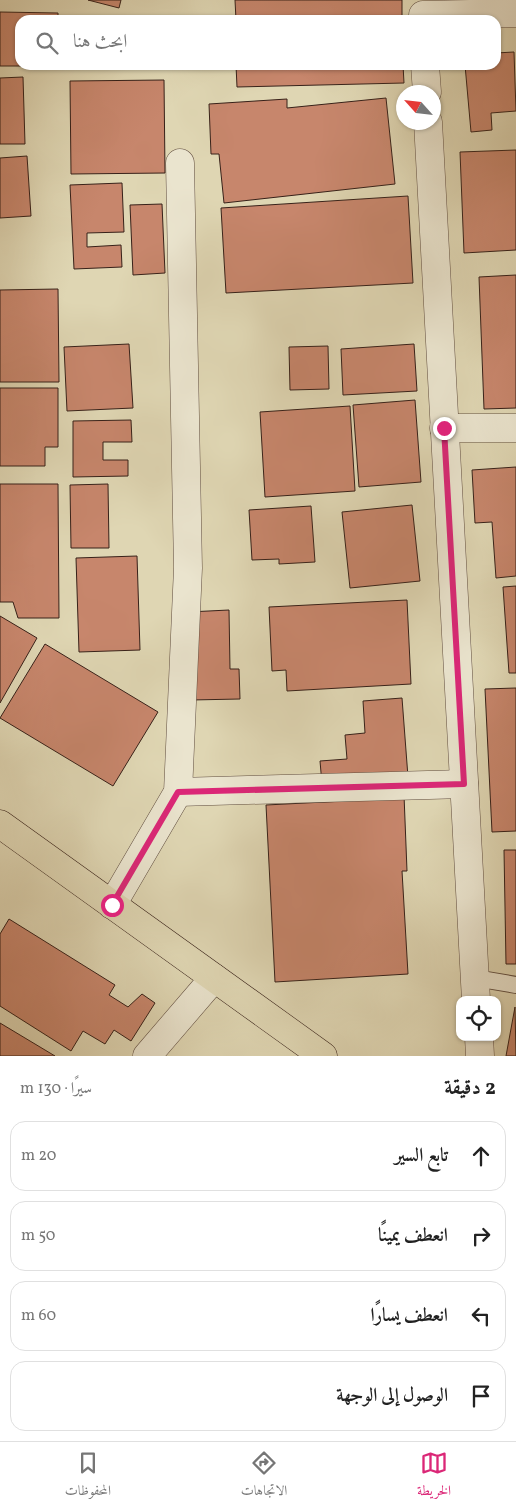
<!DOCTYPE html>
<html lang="ar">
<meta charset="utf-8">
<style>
:root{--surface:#fff;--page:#f2f2f2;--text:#222;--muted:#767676;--line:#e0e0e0;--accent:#db2777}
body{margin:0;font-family:Vollkorn,Amiri,serif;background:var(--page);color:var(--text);direction:rtl}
.controls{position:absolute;right:15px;bottom:15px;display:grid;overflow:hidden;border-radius:10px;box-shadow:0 1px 4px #0004}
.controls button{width:45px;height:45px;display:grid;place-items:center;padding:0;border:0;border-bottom:1px solid var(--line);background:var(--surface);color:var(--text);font:25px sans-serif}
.compass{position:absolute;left:396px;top:85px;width:45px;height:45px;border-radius:50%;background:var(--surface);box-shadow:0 1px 4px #0004;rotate:297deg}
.stop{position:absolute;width:15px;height:15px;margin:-11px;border:4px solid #db2777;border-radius:50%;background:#fff}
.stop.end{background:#db2777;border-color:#fff;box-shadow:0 1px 5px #0008}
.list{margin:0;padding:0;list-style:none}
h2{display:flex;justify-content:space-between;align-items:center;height:65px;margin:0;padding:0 20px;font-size:21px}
h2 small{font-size:16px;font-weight:400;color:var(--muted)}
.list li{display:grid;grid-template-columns:32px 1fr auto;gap:15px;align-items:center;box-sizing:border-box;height:70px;margin:0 10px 10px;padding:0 10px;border:1px solid var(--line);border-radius:15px}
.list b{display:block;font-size:19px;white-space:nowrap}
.list em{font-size:16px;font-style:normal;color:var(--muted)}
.icon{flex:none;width:28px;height:28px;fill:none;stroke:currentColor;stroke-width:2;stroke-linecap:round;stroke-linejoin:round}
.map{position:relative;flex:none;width:516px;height:1056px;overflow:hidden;direction:ltr}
.search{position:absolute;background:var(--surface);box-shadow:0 1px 4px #0004;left:15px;right:15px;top:15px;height:55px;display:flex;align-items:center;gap:12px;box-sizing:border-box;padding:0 18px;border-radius:15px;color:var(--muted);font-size:19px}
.sheet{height:385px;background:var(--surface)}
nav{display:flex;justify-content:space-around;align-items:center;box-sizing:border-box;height:70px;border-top:1px solid var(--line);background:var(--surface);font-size:14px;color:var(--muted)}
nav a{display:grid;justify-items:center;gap:2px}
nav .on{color:var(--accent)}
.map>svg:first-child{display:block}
</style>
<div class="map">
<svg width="516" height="1056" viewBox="0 0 516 1056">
<rect width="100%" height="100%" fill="#dfd6b3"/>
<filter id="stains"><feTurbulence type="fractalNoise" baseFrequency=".004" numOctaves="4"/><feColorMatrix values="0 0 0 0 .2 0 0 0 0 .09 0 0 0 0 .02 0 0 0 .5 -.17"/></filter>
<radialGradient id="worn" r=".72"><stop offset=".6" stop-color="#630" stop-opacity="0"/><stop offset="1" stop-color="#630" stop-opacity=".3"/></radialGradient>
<g fill="#c7866c" stroke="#372119">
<polygon points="88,0 121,0 119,8"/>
<polygon points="235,0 402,0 402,20 236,20"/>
<polygon points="0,12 58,13 58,20 20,20 20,65 57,66 0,66"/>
<polygon points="514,52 516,111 491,113 492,130 471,132 465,65 496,65 496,53"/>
<polygon points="236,65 403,65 404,83 237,87"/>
<polygon points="23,77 25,144 0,144 0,78"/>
<polygon points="164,80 165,173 71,174 70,81"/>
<polygon points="386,98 395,184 224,203 219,154 211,154 209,104 287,99 287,108"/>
<polygon points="516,150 516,250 464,253 460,152"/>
<polygon points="27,156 31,216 0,218 0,158"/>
<polygon points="122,183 124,232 87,233 87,247 121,245 122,267 74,269 70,185"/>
<polygon points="408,196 413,283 226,293 221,208"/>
<polygon points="162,204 165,273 133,275 130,205"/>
<polygon points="516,275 516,408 484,409 479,277"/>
<polygon points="58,289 59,382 0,382 0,290"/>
<polygon points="129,344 133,408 67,411 64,347"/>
<polygon points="414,344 417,391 343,395 341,349"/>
<polygon points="328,346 329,389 290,390 289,347"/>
<polygon points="0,388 58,388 58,447 45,447 45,466 0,466"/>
<polygon points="415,400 421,482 359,487 353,405"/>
<polygon points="350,406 355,491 265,497 260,412"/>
<polygon points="131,420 132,442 103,442 103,460 128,460 128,476 73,477 73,421"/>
<polygon points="516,467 516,576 496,578 492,522 475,523 472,470"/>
<polygon points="0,484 58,484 59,618 18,618 13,602 0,602"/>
<polygon points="108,484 109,548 71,548 70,485"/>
<polygon points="412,505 420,581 350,588 342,512"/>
<polygon points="311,506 315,562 279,564 279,559 252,560 249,510"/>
<polygon points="137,556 140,650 79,652 76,558"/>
<polygon points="516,586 516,673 509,673 503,587"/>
<polygon points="407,600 411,684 287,691 286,670 272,671 269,607"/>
<polygon points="229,610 230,669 239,669 240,699 191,700 188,612"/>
<polygon points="0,616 37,638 0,703"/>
<polygon points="45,644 158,712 113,786 0,718"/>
<polygon points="516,688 516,831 492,832 485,689"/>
<polygon points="402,698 408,777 322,784 320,761 347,759 345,735 365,733 363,701"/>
<polygon points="404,795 407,871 402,871 408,974 275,982 266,805 364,800"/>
<polygon points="504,850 516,850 516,964 506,964"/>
<polygon points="9,919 115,985 109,995 128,1007 142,994 155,1003 131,1041 114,1030 105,1044 83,1031 71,1051 0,1006 0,934"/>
<polygon points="515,1007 516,1056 506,1056"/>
<polygon points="0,1023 55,1056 0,1056"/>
</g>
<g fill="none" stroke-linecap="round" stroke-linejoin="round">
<defs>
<polyline id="service" points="475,978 516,985"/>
<g id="minor">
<polyline points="423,15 516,13"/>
<polyline points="425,65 427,92"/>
<polyline points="428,122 476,1000"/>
<polyline points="444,428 516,428"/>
<polyline points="178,792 464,784"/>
<polyline points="112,905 178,792 188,568 180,163"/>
<polyline points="479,1037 480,1056"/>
<polyline points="147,1056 214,978"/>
</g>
<polyline id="trunk" points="0,824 323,1056"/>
</defs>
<use href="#service" stroke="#614e40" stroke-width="18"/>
<use href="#minor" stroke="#614e40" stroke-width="29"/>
<use href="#trunk" stroke="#372119" stroke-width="29"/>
<use href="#service" stroke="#eae4ce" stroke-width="16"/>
<use href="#minor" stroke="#eae4ce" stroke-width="28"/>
<use href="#trunk" stroke="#dfd6b3" stroke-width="28"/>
</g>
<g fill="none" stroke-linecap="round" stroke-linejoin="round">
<polyline stroke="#db2777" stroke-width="6" points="112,905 178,792 464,784 444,428"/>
</g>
<rect width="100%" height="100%" filter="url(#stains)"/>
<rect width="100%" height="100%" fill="url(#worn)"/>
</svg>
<div class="controls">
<button><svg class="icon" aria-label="locate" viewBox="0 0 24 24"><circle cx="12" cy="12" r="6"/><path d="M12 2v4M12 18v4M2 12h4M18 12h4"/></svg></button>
</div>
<svg class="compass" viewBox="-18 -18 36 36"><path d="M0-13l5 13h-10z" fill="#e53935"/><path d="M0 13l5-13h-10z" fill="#767676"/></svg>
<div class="stop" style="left:112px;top:905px"></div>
<div class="stop end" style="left:444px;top:428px"></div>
<div class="search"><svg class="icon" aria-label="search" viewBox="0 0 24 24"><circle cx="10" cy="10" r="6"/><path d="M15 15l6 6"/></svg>ابحث هنا</div>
</div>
<section class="sheet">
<h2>2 دقيقة<small>سيرًا · 130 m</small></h2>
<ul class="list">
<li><svg class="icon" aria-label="ahead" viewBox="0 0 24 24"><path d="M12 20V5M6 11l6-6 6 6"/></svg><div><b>تابع السير</b></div><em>20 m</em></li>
<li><svg class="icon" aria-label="right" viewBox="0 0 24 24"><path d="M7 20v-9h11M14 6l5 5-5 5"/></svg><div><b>انعطف يمينًا</b></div><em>50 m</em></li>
<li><svg class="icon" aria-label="left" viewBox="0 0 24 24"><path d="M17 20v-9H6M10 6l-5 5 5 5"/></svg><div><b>انعطف يسارًا</b></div><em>60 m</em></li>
<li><svg class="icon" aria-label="arrive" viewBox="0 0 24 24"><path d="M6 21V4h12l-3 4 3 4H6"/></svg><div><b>الوصول إلى الوجهة</b></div></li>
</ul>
</section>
<nav>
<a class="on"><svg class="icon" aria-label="map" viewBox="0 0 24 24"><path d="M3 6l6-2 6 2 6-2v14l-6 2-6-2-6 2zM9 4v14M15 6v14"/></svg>الخريطة</a>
<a><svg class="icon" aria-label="directions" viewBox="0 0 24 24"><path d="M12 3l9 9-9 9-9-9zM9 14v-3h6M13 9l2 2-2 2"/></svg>الاتجاهات</a>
<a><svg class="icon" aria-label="saved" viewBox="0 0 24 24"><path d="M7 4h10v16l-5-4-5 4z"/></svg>المحفوظات</a>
</nav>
